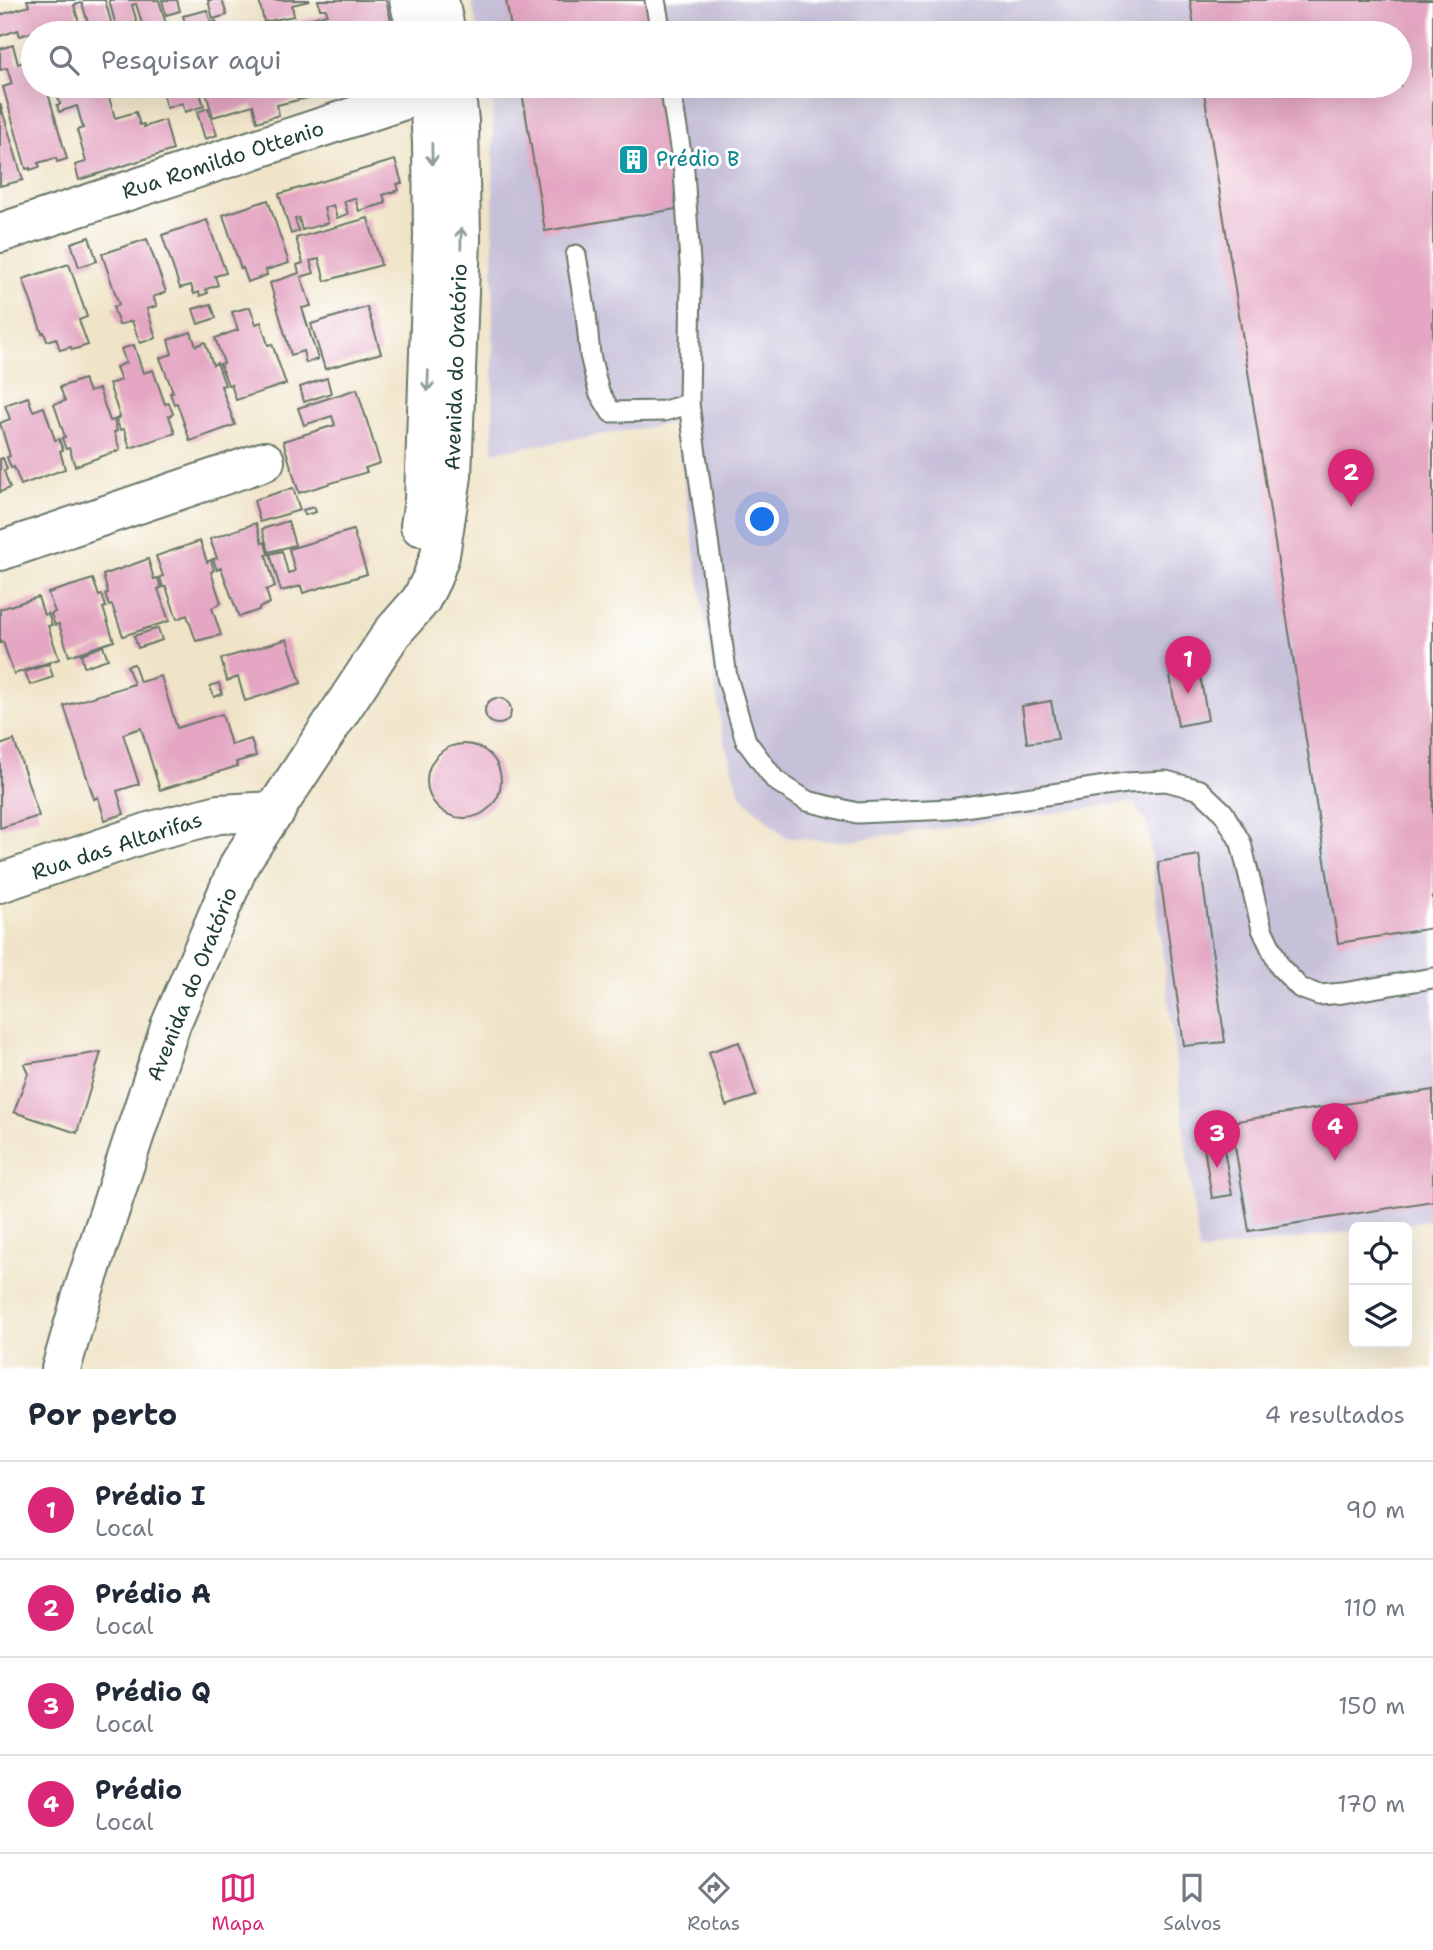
<!DOCTYPE html>
<html lang="pt">
<meta charset="utf-8">
<style>
:root{--surface:#fff;--page:#f6f6f7;--text:#1f2937;--muted:#747a83;--line:#e0e1e3;--accent:#db2777}
body{margin:0;font-family:"Shantell Sans",sans-serif;background:var(--page);color:var(--text)}
.controls{position:absolute;right:21px;bottom:21px;display:grid;overflow:hidden;border-radius:10px;box-shadow:0 7px 28px #0002}
.controls button{width:63px;height:63px;display:grid;place-items:center;padding:0;border:0;border-bottom:2px solid var(--line);background:var(--surface);color:var(--text);font:35px sans-serif}
.you{position:absolute;left:763px;top:520px;width:24px;height:24px;margin:-18px;border:5px solid #fff;border-radius:50%;background:#1a73e8;box-shadow:0 0 0 10px #1a73e833}
.badge{display:grid;place-items:center;width:46px;height:46px;border-radius:50%;background:var(--accent);color:#fff;font-size:23px;font-weight:700}
.pin{position:absolute;translate:-50% -58px;filter:drop-shadow(0 2px 4px #0008)}
.pin::after{content:'';position:absolute;top:37px;width:24px;height:21px;background:inherit;clip-path:polygon(0 0,100% 0,50% 100%)}
.list{margin:0;padding:0;list-style:none}
h2{display:flex;justify-content:space-between;align-items:center;height:91px;margin:0;padding:0 28px;font-size:30px}
h2 small{font-size:23px;font-weight:400;color:var(--muted)}
.list li{display:grid;grid-template-columns:46px 1fr auto;gap:21px;align-items:center;box-sizing:border-box;height:98px;padding:0 28px;border-top:2px solid var(--line)}
.list b{display:block;font-size:26px;white-space:nowrap}
.list p{margin:0;font-size:23px;white-space:nowrap;color:var(--muted)}
.list em{font-size:23px;font-style:normal;color:var(--muted)}
.icon{flex:none;width:38px;height:38px;fill:none;stroke:currentColor;stroke-width:2;stroke-linecap:round;stroke-linejoin:round}
.map{position:relative;flex:none;width:1433px;height:1369px;overflow:hidden}
.search{position:absolute;background:var(--surface);box-shadow:0 7px 28px #0002;left:21px;right:21px;top:21px;height:77px;display:flex;align-items:center;gap:18px;box-sizing:border-box;padding:0 24px;border-radius:38px;color:var(--muted);font-size:26px}
.sheet{height:483px;background:var(--surface)}
nav{display:flex;justify-content:space-around;align-items:center;box-sizing:border-box;height:98px;border-top:2px solid var(--line);background:var(--surface);font-size:19px;color:var(--muted)}
nav a{display:grid;justify-items:center;gap:4px}
nav .on{color:var(--accent)}
.map>svg:first-child{display:block}
</style>
<div class="map">
<svg width="1433" height="1369" viewBox="0 0 1433 1369">
<rect width="100%" height="100%" fill="#fff"/>
<filter id="ink" filterUnits="userSpaceOnUse"><feTurbulence type="fractalNoise" baseFrequency=".0143" numOctaves="2"/><feDisplacementMap in="SourceGraphic" scale="14" xChannelSelector="R" yChannelSelector="G"/><feConvolveMatrix kernelMatrix="1 2 1 2 8 2 1 2 1" color-interpolation-filters="sRGB"/></filter>
<filter id="wash" filterUnits="userSpaceOnUse"><feTurbulence type="fractalNoise" baseFrequency=".00686" numOctaves="4" result="noise"/><feDisplacementMap in="SourceGraphic" scale="28" xChannelSelector="R" yChannelSelector="G"/><feGaussianBlur stdDeviation="1.57" result="paint"/><feColorMatrix in="noise" values="0 0 0 0 0 0 0 0 0 0 0 0 0 0 0 0 0 1.4 0 .05"/><feComposite in="paint" operator="in"/></filter>
<g filter="url(#wash)">
<rect width="100%" height="100%" fill="#f0e4c8"/>
<polygon fill="#c7c0d9" points="471,0 1433,0 1433,1220 1380,1227 1354,1227 1354,1231 1199,1252 1147,824 1133,802 837,842 785,837 740,795 723,737 675,423 493,452 493,102 489,86 1400,86 1400,33 478,33"/>
<g id="blocks">
<g fill="#e4a6c2">
<polygon points="27,0 105,0 114,33 91,33 82,3 74,5 82,33 37,33 36,31 20,36 18,30 0,36 0,15 29,6"/>
<polygon points="109,0 159,0 167,27 145,33 136,4 132,5 140,33 118,33"/>
<polygon points="162,0 177,0 180,11 166,15"/>
<polygon points="208,0 222,0 227,15 213,19"/>
<polygon points="259,0 309,0 309,1 292,5 294,16 264,22"/>
<polygon points="318,0 386,0 394,33 278,33 277,27 327,14 326,9 320,9"/>
<polygon points="506,0 647,0 653,33 512,33"/>
<polygon points="1190,0 1433,0 1433,928 1338,943 1203,86 1400,86 1400,33 1195,33"/>
<polygon points="207,10 211,23 216,21 219,33 188,33 183,16"/>
<polygon points="256,24 258,33 232,33 231,30"/>
<polygon points="181,27 183,33 162,33 162,32"/>
<polygon points="13,45 18,64 33,59 33,86 46,86 67,159 57,162 56,158 38,163 40,167 30,170 30,168 26,169 3,87 12,84 7,68 0,70 0,49"/>
<polygon points="55,86 98,86 99,91 107,89 106,86 135,86 108,94 115,118 136,112 140,125 144,124 144,127 165,120 173,150 79,180 75,165 86,162 77,130 83,128 77,106 59,112 57,105 60,104"/>
<polygon points="160,86 198,86 204,106 185,112 182,103 167,108"/>
<polygon points="204,86 327,86 329,93 277,105 279,115 257,122 253,105 213,117"/>
<polygon points="521,86 662,86 682,208 545,231"/>
<polygon points="0,103 23,180 0,186"/>
<polygon points="208,108 217,135 205,139 197,112"/>
<polygon points="395,160 402,183 397,184 399,190 383,195 386,203 359,211 355,198 344,201 348,214 337,218 333,205 324,208 328,223 302,230 299,218 295,219 299,231 291,234 279,194"/>
<polygon points="268,200 289,263 266,270 267,275 248,282 243,268 241,269 223,215"/>
<polygon points="368,218 381,265 325,281 319,259 310,261 314,273 301,277 311,306 302,308 318,359 306,363 303,351 291,355 270,283 299,273 297,265 303,263 296,238"/>
<polygon points="207,220 226,273 215,276 218,285 206,289 208,293 200,296 199,292 194,294 191,285 180,288 162,235"/>
<polygon points="89,237 97,261 79,267 71,243"/>
<polygon points="147,239 166,292 153,297 157,306 147,309 156,338 140,343 132,321 119,325 113,307 119,305 102,254"/>
<polygon points="69,264 87,317 79,320 88,345 72,350 71,347 60,350 56,338 47,341 44,332 42,333 23,279"/>
<polygon points="211,304 216,318 198,324 193,309"/>
<polygon points="250,307 256,324 261,322 268,345 272,344 286,384 236,400 231,384 228,385 220,364 224,363 215,338 238,330 232,312"/>
<polygon points="367,307 381,353 325,369 311,324"/>
<polygon points="191,332 196,346 205,342 213,365 217,363 225,385 221,386 235,425 190,441 177,403 174,404 170,393 173,392 160,358 172,354 168,340"/>
<polygon points="134,345 143,373 153,370 165,404 169,403 173,414 169,416 175,433 130,448 124,429 120,430 116,419 120,417 109,384 121,380 116,367 126,363 121,349"/>
<polygon points="327,378 331,393 304,402 300,387"/>
<polygon points="84,379 89,392 99,389 110,421 114,420 117,431 114,432 120,450 75,466 69,448 66,449 62,438 65,437 54,404 65,401 60,387"/>
<polygon points="357,389 380,463 365,468 367,472 299,493 283,441 335,425 332,416 304,425 298,408"/>
<polygon points="28,397 33,411 44,407 55,440 59,439 63,450 60,451 65,469 21,485 14,467 11,468 7,457 10,456 0,423 10,419 5,405"/>
<polygon points="3,458 7,469 4,471 10,488 0,492 0,459"/>
<polygon points="293,488 300,510 260,522 254,500"/>
<polygon points="314,507 316,512 305,515 303,510"/>
<polygon points="288,521 295,545 269,552 262,529"/>
<polygon points="256,523 262,543 265,542 268,554 266,555 275,587 266,590 270,603 259,608 259,610 239,617 221,568 217,570 213,559 217,558 210,539"/>
<polygon points="353,530 367,574 303,593 301,586 281,591 270,554 282,551 288,573 295,571 289,549"/>
<polygon points="200,541 207,562 211,560 214,570 211,572 221,603 212,608 221,635 196,641 187,615 177,619 166,587 163,587 160,577 163,576 156,556"/>
<polygon points="148,559 154,579 158,578 161,588 158,589 169,621 123,636 112,605 109,606 105,594 108,593 103,575"/>
<polygon points="93,579 99,596 102,595 106,607 103,608 114,641 69,656 59,624 55,625 51,614 55,612 48,593"/>
<polygon points="38,597 44,615 48,613 52,625 48,626 59,659 14,674 3,642 0,643 0,609"/>
<polygon points="158,628 162,640 138,648 134,636"/>
<polygon points="287,639 301,683 245,701 238,677 227,681 221,659"/>
<polygon points="103,646 108,659 84,667 81,654"/>
<polygon points="49,664 53,677 30,685 25,672"/>
<polygon points="134,664 140,682 161,676 177,728 222,714 231,745 251,739 256,756 236,762 238,766 160,790 141,728 123,734 139,784 117,791 124,814 105,820 98,797 94,799 64,706 134,684 127,666"/>
<polygon points="1198,664 1208,720 1178,726 1169,669"/>
<polygon points="219,683 222,694 214,697 210,686"/>
<circle cx="498" cy="711" r="13"/>
<polygon points="1051,701 1058,739 1027,743 1022,706"/>
<polygon points="14,740 39,816 0,828 0,745"/>
<circle cx="464" cy="781" r="37"/>
<polygon points="1199,855 1225,1042 1184,1046 1158,862"/>
<polygon points="739,1042 756,1096 726,1106 709,1052"/>
<polygon points="101,1052 77,1133 14,1112 28,1073 24,1064"/>
<polygon points="1433,1090 1433,1201 1249,1231 1231,1122"/>
<polygon points="1222,1138 1232,1195 1212,1198 1203,1141"/>
</g>
</g>
</g>
<g filter="url(#ink)">
<use href="#blocks" fill-opacity="0" stroke="#687768" stroke-width="2"/>
<g fill="none" stroke-linecap="round" stroke-linejoin="round">
<defs>
<g id="service">
<polyline points="655,0 661,33"/>
<polyline points="670,86 684,171 691,278 689,404 727,677 746,741 775,780 807,801 857,813 951,809 1126,783 1166,781 1200,790 1223,812 1241,843 1262,929 1280,967 1300,988 1319,995 1343,993 1433,978"/>
<polyline points="576,255 586,314 590,355 599,392 611,412 664,411 689,404"/>
</g>
<g id="minor">
<polyline points="0,233 447,86"/>
<polyline points="0,551 265,461"/>
<polyline points="0,883 152,831 219,814 276,811"/>
</g>
<g id="secondary">
<polyline points="409,0 417,33"/>
<polyline points="439,0 446,33"/>
<polyline points="420,526 424,500 433,236 432,142 428,86"/>
<polyline points="61,1369 83,1292 171,1024 240,863 392,633 421,600 432,578 440,555 452,476 461,239 459,121 455,86"/>
</g>
</defs>
<use href="#service" stroke="#687768" stroke-width="23"/>
<use href="#minor" stroke="#687768" stroke-width="42"/>
<use href="#secondary" stroke="#687768" stroke-width="42"/>
<use href="#service" stroke="#fff" stroke-width="19"/>
<use href="#minor" stroke="#fff" stroke-width="38"/>
<use href="#secondary" stroke="#fff" stroke-width="38"/>
</g>
<defs><path id="oneway-shaft" d="M-6 0H5M1.5-3L5.5 0L1.5 3" fill="none" stroke-width="1.6" stroke-linecap="round" stroke-linejoin="round" transform="scale(1.75)"/></defs>
<g stroke="#8f9e9a">
<use href="#oneway-shaft" transform="translate(432 154) rotate(89)"/>
<use href="#oneway-shaft" transform="translate(461 238) rotate(-89)"/>
<use href="#oneway-shaft" transform="translate(428 381) rotate(92)"/>
</g>
</g>
<defs>
<symbol id="building-square" viewBox="-11 -11 22 22"><rect x="-9" y="-9" width="18" height="18" rx="4" fill="#0f9aa8" stroke="#fff"/><path d="M-4-6H4V6H1V3H-1V6H-4ZM-2.5-4.3h1.7v1.8h-1.7ZM.8-4.3h1.7v1.8H.8ZM-2.5-1h1.7V.8h-1.7ZM.8-1h1.7V.8H.8Z" fill="#fff"/></symbol>
</defs>
<g fill-rule="evenodd">
<use href="#building-square" x="616" y="142" width="35" height="35"/>
</g>
<g text-anchor="middle" dominant-baseline="central" stroke-width="6" stroke-linejoin="round" paint-order="stroke">
<g font-size="21" fill="#0d838f" stroke="#fff" text-anchor="start">
<text x="656" y="159">Prédio B</text>
</g>
<g font-size="21" fill="#1f3d34" stroke="#fff">
<text transform="translate(223 160) rotate(-18)">Rua Romildo Ottenio</text>
<text transform="translate(456 367) rotate(-88)">Avenida do Oratório</text>
<text transform="translate(117 846) rotate(-18)">Rua das Altarifas</text>
<text transform="translate(192 984) rotate(-68)">Avenida do Oratório</text>
</g>
</g>
</svg>
<div class="controls">
<button><svg class="icon" aria-label="locate" viewBox="0 0 24 24"><circle cx="12" cy="12" r="6"/><path d="M12 2v4M12 18v4M2 12h4M18 12h4"/></svg></button>
<button><svg class="icon" aria-label="layers" viewBox="0 0 24 24"><path d="M12 4l9 5-9 5-9-5zM3 14l9 5 9-5"/></svg></button>
</div>
<div class="you"></div>
<div class="pin badge" style="left:1188px;top:694px">1</div>
<div class="pin badge" style="left:1351px;top:507px">2</div>
<div class="pin badge" style="left:1217px;top:1168px">3</div>
<div class="pin badge" style="left:1335px;top:1161px">4</div>
<div class="search"><svg class="icon" aria-label="search" viewBox="0 0 24 24"><circle cx="10" cy="10" r="6"/><path d="M15 15l6 6"/></svg>Pesquisar aqui</div>
</div>
<section class="sheet">
<h2>Por perto<small>4 resultados</small></h2>
<ul class="list">
<li><span class="badge">1</span><div><b>Prédio I</b><p>Local</p></div><em>90 m</em></li>
<li><span class="badge">2</span><div><b>Prédio A</b><p>Local</p></div><em>110 m</em></li>
<li><span class="badge">3</span><div><b>Prédio Q</b><p>Local</p></div><em>150 m</em></li>
<li><span class="badge">4</span><div><b>Prédio</b><p>Local</p></div><em>170 m</em></li>
</ul>
</section>
<nav>
<a class="on"><svg class="icon" aria-label="map" viewBox="0 0 24 24"><path d="M3 6l6-2 6 2 6-2v14l-6 2-6-2-6 2zM9 4v14M15 6v14"/></svg>Mapa</a>
<a><svg class="icon" aria-label="directions" viewBox="0 0 24 24"><path d="M12 3l9 9-9 9-9-9zM9 14v-3h6M13 9l2 2-2 2"/></svg>Rotas</a>
<a><svg class="icon" aria-label="saved" viewBox="0 0 24 24"><path d="M7 4h10v16l-5-4-5 4z"/></svg>Salvos</a>
</nav>
